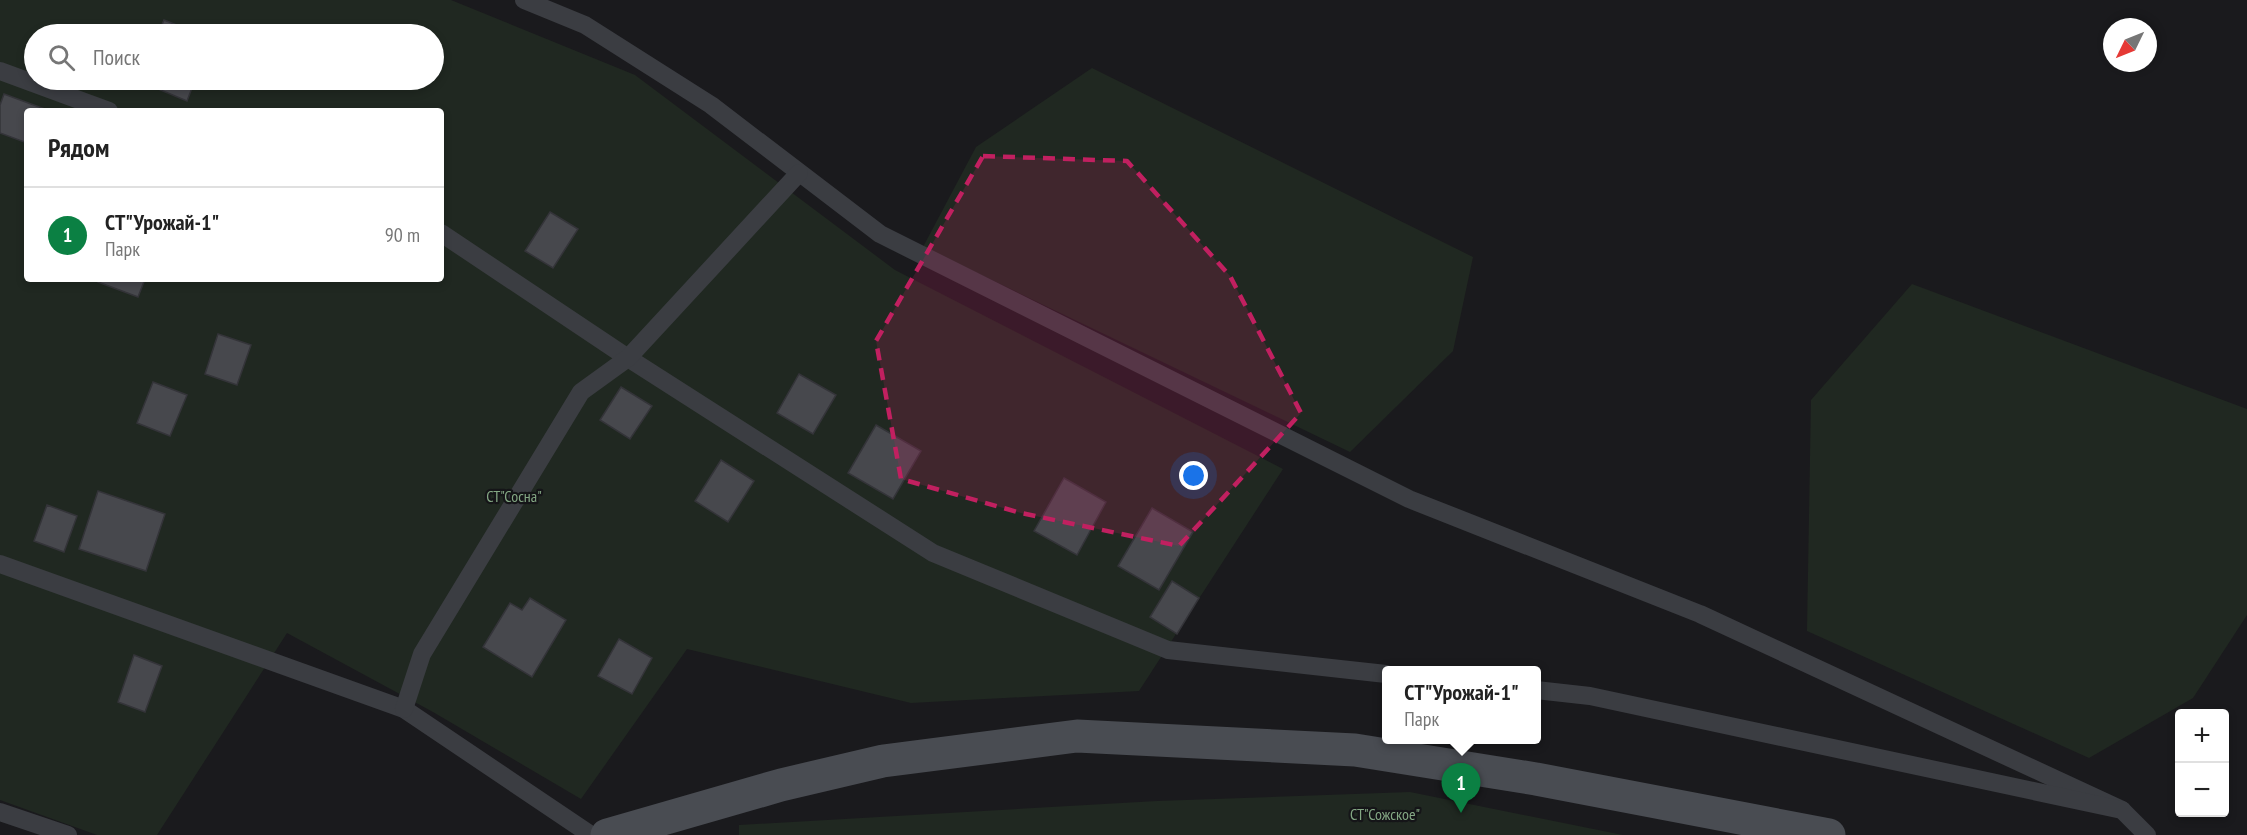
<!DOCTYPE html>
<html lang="ru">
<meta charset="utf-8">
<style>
:root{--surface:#fff;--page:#f2f2f2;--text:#222;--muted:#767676;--line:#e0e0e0;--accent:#0b8043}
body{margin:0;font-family:"PT Sans Narrow",sans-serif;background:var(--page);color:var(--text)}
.controls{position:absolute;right:18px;bottom:18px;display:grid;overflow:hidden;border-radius:6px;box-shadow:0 3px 9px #0003}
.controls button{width:54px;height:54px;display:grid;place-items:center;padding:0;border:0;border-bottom:2px solid var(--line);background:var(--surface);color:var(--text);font:30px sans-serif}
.compass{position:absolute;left:2103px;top:18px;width:54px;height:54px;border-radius:50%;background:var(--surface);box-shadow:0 3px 9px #0003;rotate:227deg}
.you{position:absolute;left:1194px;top:476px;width:21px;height:21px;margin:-15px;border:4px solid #fff;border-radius:50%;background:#1a73e8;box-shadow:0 0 0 9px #1a73e833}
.badge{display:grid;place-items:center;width:39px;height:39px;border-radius:50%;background:var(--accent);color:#fff;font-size:20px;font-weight:700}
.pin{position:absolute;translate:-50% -50px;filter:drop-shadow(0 2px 3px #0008)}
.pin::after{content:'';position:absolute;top:32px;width:21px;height:18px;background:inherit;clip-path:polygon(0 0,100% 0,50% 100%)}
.popup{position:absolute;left:1382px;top:666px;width:159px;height:78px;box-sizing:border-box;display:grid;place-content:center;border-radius:6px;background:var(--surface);filter:drop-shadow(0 2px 4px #0005);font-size:20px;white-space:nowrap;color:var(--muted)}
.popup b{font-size:22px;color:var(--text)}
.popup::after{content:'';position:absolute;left:50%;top:100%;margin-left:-12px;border:12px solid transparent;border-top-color:var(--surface)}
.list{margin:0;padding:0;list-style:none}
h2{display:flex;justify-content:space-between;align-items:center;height:78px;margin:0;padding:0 24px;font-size:26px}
h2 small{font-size:20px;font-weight:400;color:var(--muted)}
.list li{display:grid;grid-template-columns:39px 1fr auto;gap:18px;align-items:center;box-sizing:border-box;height:96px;padding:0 24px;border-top:2px solid var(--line)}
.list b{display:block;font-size:22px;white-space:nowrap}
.list p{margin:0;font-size:20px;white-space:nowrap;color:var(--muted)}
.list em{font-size:20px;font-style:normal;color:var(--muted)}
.icon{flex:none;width:33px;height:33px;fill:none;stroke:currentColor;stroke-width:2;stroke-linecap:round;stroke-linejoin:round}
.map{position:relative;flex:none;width:2247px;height:835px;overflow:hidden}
.search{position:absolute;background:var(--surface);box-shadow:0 3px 9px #0003;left:24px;top:24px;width:420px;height:66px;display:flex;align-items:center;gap:15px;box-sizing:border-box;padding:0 21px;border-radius:33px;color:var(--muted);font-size:22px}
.panel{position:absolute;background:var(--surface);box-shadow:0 3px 9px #0003;left:24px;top:108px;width:420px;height:174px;border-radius:6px}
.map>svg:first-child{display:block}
</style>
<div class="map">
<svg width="2247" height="835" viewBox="0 0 2247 835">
<rect width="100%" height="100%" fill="#1a1a1d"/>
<g fill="#202821" fill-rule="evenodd">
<path d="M0 0H451L635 75 895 270 1283 469 1139 691 911 703 687 649 581 799 433 712 287 633 157 835H97L0 800ZM34 34H434V80H34ZM27 111H441V279H27Z"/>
<polygon points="1092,68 1473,257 1453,351 1350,452 923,247 976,147"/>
<polygon points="1912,284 2247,409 2247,615 2193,698 2089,758 1807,631 1811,400"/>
<polygon points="1410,792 1623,835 739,835 739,825 1157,801"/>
</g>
<g fill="#47484d" stroke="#343439" stroke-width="1.5">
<polygon points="164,20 199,34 158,34"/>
<polygon points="140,80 195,80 187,101 139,81"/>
<polygon points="4,94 50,111 27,111 27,143 0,133 0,105"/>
<polygon points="550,212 578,229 553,268 525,251"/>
<polygon points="99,279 145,279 138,297 98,282"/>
<polygon points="218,334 251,345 237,385 205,374"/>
<polygon points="799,374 836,395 813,434 777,413"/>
<polygon points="153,382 187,395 170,436 137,423"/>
<polygon points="621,387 652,406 630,439 600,420"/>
<polygon points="876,425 921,451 893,499 848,473"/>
<polygon points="721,460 754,481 728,522 695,501"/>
<polygon points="1064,478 1106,502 1077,555 1034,531"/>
<polygon points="98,491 165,514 146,571 79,549"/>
<polygon points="47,505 77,516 64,552 34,541"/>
<polygon points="1152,508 1193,532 1159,590 1118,566"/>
<polygon points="1172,581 1199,598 1177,634 1150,617"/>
<polygon points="530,598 566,620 532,677 483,647 510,603 522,610"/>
<polygon points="619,639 652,658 632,694 598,676"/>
<polygon points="134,655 162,666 145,712 118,702"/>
</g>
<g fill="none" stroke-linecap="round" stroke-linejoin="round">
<g stroke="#3b3d42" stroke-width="18">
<polyline points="524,0 585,25 711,105 880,234 1409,499 1700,614 2122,810"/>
<polyline points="0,71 109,111"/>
<polyline points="441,233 628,358 933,553 1168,650 1386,674"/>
<polyline points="0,564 404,709 591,835"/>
<polyline points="1536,690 1590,696 2122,810 2147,835"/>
<polyline points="404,709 422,654 581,392 628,358 799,173"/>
<polyline points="0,812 68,835"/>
</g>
<polyline stroke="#494c52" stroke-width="33" points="607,835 781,785 883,761 1077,736 1355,750 1536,779 1829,835"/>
</g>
<path fill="#c12060" fill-opacity="0.2" stroke="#c12060" stroke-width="4.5" stroke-dasharray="12 8" stroke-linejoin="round" d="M983 156 1127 161 1230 276 1301 413 1179 546 1021 513 901 479 876 341Z"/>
<g text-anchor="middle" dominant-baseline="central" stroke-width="4.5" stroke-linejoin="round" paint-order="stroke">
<g font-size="16" fill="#84a784" stroke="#151518">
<text x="514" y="496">СТ"Сосна"</text>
<text x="1385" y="814">СТ"Сожское"</text>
</g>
</g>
</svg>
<div class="controls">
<button>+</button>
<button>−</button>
</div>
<svg class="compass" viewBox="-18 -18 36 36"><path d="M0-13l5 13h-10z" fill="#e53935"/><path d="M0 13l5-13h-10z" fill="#767676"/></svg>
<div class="you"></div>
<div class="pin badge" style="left:1461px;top:813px">1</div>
<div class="popup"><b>СТ&quot;Урожай-1&quot;</b>Парк</div>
<div class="search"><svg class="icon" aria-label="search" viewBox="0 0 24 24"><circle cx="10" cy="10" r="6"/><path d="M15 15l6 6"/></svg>Поиск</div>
<section class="panel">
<h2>Рядом<small></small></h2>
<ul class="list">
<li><span class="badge">1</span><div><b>СТ&quot;Урожай-1&quot;</b><p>Парк</p></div><em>90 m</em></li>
</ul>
</section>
</div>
